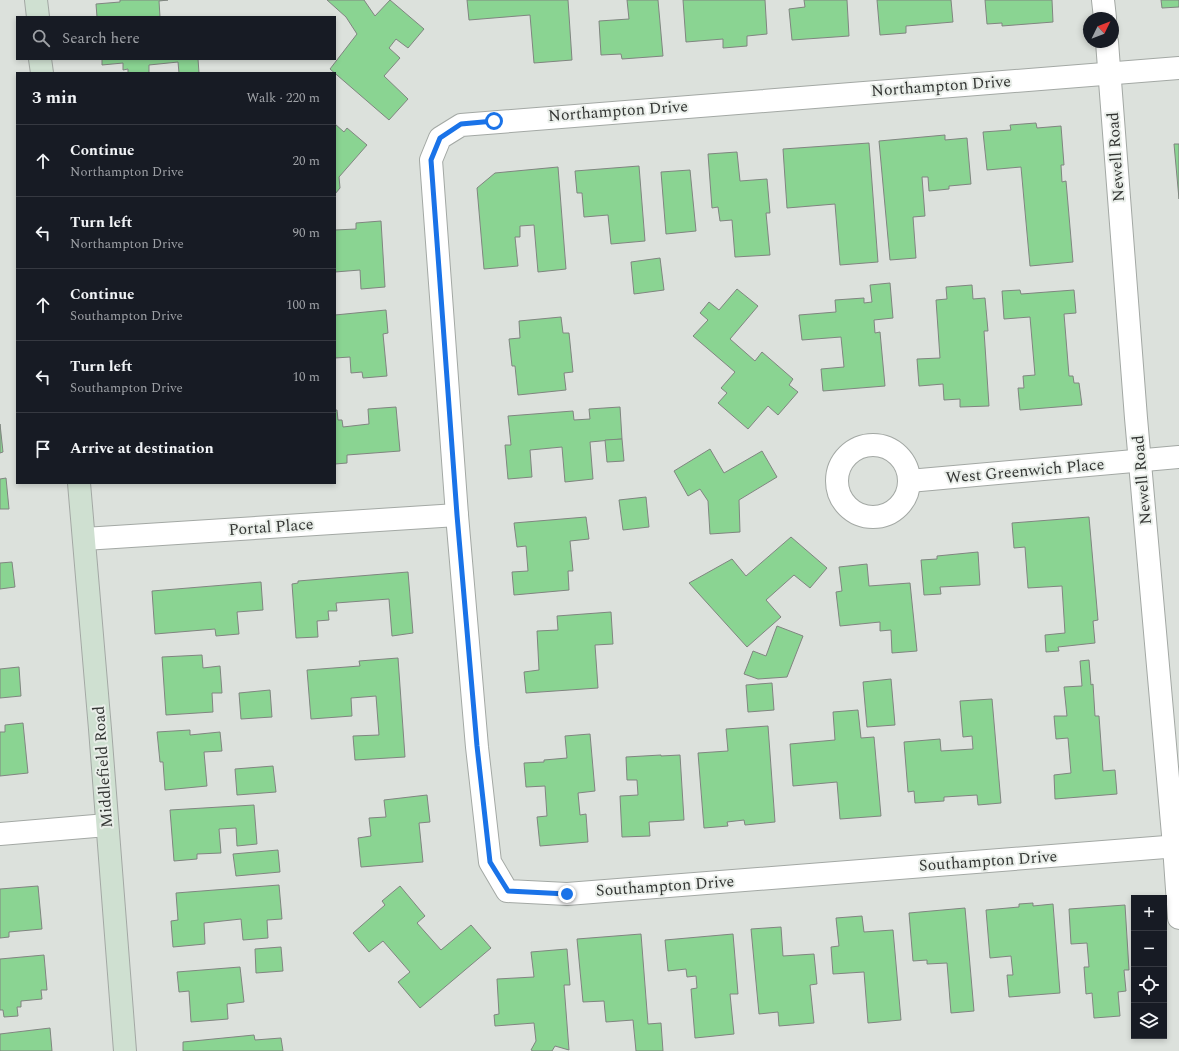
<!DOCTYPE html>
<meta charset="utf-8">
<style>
:root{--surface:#171b24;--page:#20242c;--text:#f1f3f6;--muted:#9ea1a6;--line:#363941}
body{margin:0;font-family:Spectral,serif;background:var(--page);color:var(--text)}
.controls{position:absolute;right:12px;bottom:12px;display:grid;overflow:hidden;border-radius:0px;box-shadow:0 2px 6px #0003}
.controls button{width:36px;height:36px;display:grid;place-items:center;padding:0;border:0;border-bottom:1px solid var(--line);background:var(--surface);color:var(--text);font:20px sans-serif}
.compass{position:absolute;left:1083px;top:12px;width:36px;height:36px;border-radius:50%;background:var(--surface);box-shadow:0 2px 6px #0003;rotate:47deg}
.stop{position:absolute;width:12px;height:12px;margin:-9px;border:3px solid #1a73e8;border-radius:50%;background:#fff}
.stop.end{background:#1a73e8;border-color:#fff;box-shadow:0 1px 4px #0008}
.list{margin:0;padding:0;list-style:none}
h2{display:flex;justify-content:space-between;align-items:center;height:52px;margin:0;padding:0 16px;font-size:17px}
h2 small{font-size:13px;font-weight:400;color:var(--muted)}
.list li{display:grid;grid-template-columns:26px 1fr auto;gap:12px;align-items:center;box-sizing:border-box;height:72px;padding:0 16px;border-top:1px solid var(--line)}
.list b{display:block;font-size:15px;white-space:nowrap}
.list p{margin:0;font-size:13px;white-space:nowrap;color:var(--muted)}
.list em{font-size:13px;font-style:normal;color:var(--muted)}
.icon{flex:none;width:22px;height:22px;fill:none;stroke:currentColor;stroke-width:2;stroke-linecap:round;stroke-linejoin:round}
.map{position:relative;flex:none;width:1179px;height:1051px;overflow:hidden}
.search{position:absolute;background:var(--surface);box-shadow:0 2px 6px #0003;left:16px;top:16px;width:320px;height:44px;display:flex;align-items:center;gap:10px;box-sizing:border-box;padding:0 14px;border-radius:0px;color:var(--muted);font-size:15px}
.panel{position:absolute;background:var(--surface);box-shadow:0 2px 6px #0003;left:16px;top:72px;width:320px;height:412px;border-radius:0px}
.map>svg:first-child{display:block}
</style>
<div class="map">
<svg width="1179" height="1051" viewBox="0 0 1179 1051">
<rect width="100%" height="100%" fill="#dce1dc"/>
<g fill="#8ad492" stroke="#808580">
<polygon points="120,0 168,0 159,1 160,17 97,17 96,4 120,2"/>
<polygon points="327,0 364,0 375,16 390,0 424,29 408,48 396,39 389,48 400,58 384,76 408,99 389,120 330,69 357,34 346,17"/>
<polygon points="467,0 568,0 572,60 534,63 530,15 469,20"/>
<polygon points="627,0 658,0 663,56 622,59 621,54 601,55 599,21 629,19"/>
<polygon points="683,0 765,0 767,34 747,36 747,46 723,48 723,39 686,42"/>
<polygon points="804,0 847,0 849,36 792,40 789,9 805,7"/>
<polygon points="877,0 951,0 953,22 906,26 906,33 880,35"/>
<polygon points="985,0 1052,0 1053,22 1002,26 1002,23 987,24"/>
<polygon points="1161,0 1179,0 1179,7 1162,8"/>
<polygon points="102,59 198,59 199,73 179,73 178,62 149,65 149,73 128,73 128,69 123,70 123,63 102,65"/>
<polygon points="1036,123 1037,128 1061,126 1064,165 1061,165 1062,182 1066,181 1073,262 1030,266 1021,167 987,170 983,132 1011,130 1010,125"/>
<polygon points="335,124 344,132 347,128 367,145 339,177 340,188 335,194"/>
<polygon points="945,135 945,140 967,138 971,184 949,186 949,189 929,191 928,177 922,177 925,216 913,217 916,258 890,260 879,141"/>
<polygon points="869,143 878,262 840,265 835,204 787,208 783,149"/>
<polygon points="1174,144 1179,144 1179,199"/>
<polygon points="737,152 740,181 767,179 770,213 766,213 770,255 735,257 732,220 720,221 718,207 712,208 708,154"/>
<polygon points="639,166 645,241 611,244 608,215 584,217 582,193 577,193 575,171"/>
<polygon points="558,167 566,269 538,272 534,225 520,226 520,237 515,237 518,266 484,269 477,188 495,173"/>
<polygon points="690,170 696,231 666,234 661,172"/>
<polygon points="381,221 385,287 361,289 360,270 335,272 335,230 356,229 356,223"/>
<polygon points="660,258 664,290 634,294 631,262"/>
<polygon points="890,283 893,318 874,320 875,333 880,332 885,386 823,391 821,369 844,367 841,337 802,340 799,315 836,312 835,300 864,298 864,303 872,302 870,285"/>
<polygon points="972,285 973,299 985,298 988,331 984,331 989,406 960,407 960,399 944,400 943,384 919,386 917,359 940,358 936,300 947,299 946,287"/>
<polygon points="737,289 758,306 730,339 755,361 762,352 793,379 789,385 798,392 778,415 768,406 748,429 718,403 727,393 721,388 735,372 693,336 708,320 700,313 709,302 719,310"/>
<polygon points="1020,290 1021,294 1074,290 1076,313 1064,314 1069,376 1073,376 1074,383 1079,383 1082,405 1020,410 1018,388 1024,388 1023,376 1035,375 1030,317 1004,319 1002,291"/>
<polygon points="386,310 388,333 383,334 387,376 363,378 362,372 351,373 350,357 335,358 335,315"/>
<polygon points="561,317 563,333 569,333 573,372 564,373 566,390 518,395 515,366 512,366 509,339 520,338 519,321"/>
<polygon points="396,407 400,451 347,455 347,463 335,464 335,410 337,410 338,420 342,420 343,427 369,424 368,409"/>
<polygon points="620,407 622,439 590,442 593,479 565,482 562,447 530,450 532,477 508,479 505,445 511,445 508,416 573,411 574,420 590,419 589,409"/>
<polygon points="0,424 3,452 0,453"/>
<polygon points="622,439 624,461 607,462 605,440"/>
<polygon points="710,449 724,473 762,451 777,477 739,500 740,532 710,534 708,501 700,489 688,496 674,471"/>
<polygon points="6,478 9,509 0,509 0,479"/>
<polygon points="646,497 649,527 623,530 619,500"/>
<polygon points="586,517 589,539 570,541 573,571 568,571 569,590 514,595 512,572 528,571 526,546 517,547 514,523"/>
<polygon points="1089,517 1098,620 1093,621 1095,643 1058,647 1059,651 1046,652 1045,635 1065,633 1062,586 1028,588 1025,547 1014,548 1012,523"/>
<polygon points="791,537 827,568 810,588 794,575 766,600 781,617 747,647 689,583 732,559 746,576"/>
<polygon points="978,552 980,585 940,587 941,594 924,595 921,560 937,559 937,556"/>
<polygon points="12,562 15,587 0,589 0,563"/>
<polygon points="867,564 869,586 910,583 917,651 892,653 891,630 880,631 880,622 840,626 836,592 842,591 839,567"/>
<polygon points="408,572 413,633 392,636 389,599 336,603 337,611 328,611 329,620 317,621 318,637 296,638 292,584 298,583 298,581"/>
<polygon points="261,582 263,610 237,612 239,634 216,636 215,629 155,634 152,591"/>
<polygon points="611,612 613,644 595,645 598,688 526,693 524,672 539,670 537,631 558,630 557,616"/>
<polygon points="777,626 803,636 787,677 758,679 744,674 753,651 766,656"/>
<polygon points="202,655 203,668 220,666 222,693 212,693 213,712 166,715 162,657"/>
<polygon points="398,658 405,757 355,760 353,736 379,735 376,696 351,698 352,716 311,719 307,670 360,666 359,661"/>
<polygon points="1089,660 1091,685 1093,684 1095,716 1099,716 1103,771 1115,770 1117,794 1055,799 1054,775 1071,773 1068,738 1056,739 1054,716 1067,716 1064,687 1082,686 1080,661"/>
<polygon points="19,667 21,696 0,698 0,669"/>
<polygon points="891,679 895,725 867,727 863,682"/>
<polygon points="772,683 774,710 748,712 746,685"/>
<polygon points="270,690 272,717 241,719 239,693"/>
<polygon points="992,699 1001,803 978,805 977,795 944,797 944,801 915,803 914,791 908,792 904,742 940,739 941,751 973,749 972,736 963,737 960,701"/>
<polygon points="858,710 861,738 874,737 881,816 840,819 837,782 793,786 790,744 835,740 833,712"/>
<polygon points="23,723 28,773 0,776 0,732 5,732 5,725"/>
<polygon points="768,726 775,822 745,825 744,820 727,822 728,826 704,828 698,753 728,751 726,729"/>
<polygon points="190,730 190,735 220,732 222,751 204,752 207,786 165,790 163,762 160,762 157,732"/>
<polygon points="590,734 595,791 578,793 580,815 586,814 588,842 540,846 537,817 547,816 545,786 526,787 524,763 544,762 544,760 567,758 565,736"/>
<polygon points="661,755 661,756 680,755 684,820 649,822 650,836 622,837 620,796 638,795 637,780 627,780 626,757"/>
<polygon points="273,766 276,792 237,795 235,769"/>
<polygon points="427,795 430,822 419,823 423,862 361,867 358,838 371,836 369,818 386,817 384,800"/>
<polygon points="254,805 257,844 237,846 236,828 219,829 221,853 197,854 197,859 174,861 170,810"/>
<polygon points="278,850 280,872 236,876 233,854"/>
<polygon points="279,885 282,919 267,920 268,938 243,940 241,919 204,923 205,944 173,947 171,921 178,920 176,893"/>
<polygon points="38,886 42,929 9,932 9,937 0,938 0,889"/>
<polygon points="400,886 425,916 417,923 441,950 471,925 491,948 420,1008 398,982 410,972 383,941 369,952 353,933 385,905 382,901"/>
<polygon points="1033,903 1033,906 1053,904 1060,993 1009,997 1007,975 1013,975 1011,956 990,958 986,910 1019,907 1019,904"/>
<polygon points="1125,905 1129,970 1124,970 1126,991 1118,992 1120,1016 1094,1018 1092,993 1086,994 1084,967 1089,967 1087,943 1071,944 1069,909"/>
<polygon points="965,908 974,1011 951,1013 947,963 927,964 927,960 913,961 909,913"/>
<polygon points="862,916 864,932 893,930 901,1020 868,1023 864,972 833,974 831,947 839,946 836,918"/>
<polygon points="781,927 783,956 814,954 817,984 810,985 814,1023 779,1026 778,1012 759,1014 751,929"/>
<polygon points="641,934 648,1024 661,1023 663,1051 636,1051 633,1020 606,1022 604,1001 583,1002 577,939"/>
<polygon points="733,934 738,994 730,994 734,1034 695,1038 691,989 697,988 696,976 687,977 686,969 668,971 665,940"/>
<polygon points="281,947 283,971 256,973 255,949"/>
<polygon points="567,949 570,985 564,985 569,1050 555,1046 552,1051 533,1051 531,1050 536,1041 534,1023 495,1026 494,1015 499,1014 497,979 534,977 531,952"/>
<polygon points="44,955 47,990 41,990 42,999 21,1001 21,1007 17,1007 18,1016 4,1017 3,1010 0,1010 0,959"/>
<polygon points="240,967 244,1002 227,1004 228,1019 191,1022 189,991 179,992 177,972"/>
<polygon points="50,1028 52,1051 0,1051 0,1034"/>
<polygon points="254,1035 255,1040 281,1038 283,1051 183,1051 183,1042"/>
</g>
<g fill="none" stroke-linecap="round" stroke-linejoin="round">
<defs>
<g id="minor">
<polyline points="1103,0 1105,18"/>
<polyline points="1107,42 1136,418 1174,846 1179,918"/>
<polyline points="1179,68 461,125 440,138 431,160 457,515 477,747 490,862 507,891 567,894 1179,846"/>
<circle cx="873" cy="481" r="36"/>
<polyline points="909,481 1179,457"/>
<polyline points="84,539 457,515"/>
<polyline points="0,834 107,825"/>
</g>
<g id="secondary">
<polyline points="36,0 38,17"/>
<polyline points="40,59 42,73"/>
<polyline points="79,483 100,729 125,1051"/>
</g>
</defs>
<use href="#minor" stroke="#a3a8a4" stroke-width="24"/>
<use href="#secondary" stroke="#a3a8a4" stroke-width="24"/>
<use href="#minor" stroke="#fff" stroke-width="22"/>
<use href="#secondary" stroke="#cfe0d1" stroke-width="22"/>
</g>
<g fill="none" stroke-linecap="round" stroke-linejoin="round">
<polyline stroke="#1a73e8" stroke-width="5" points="494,121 461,124 440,138 431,160 457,515 477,746 490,862 508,891 567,894"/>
</g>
<g text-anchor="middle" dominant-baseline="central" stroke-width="4" stroke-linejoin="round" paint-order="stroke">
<g font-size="16" fill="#333533" stroke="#e9eee9">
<text transform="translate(941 86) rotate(-4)">Northampton Drive</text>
<text transform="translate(618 111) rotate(-4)">Northampton Drive</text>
<text transform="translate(1116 157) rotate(-94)">Newell Road</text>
<text transform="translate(1025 471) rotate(-5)">West Greenwich Place</text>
<text transform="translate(1142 480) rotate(-95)">Newell Road</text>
<text transform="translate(271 527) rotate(-4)">Portal Place</text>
<text transform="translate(103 767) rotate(-94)">Middlefield Road</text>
<text transform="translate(988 861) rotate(-4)">Southampton Drive</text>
<text transform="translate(665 886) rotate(-4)">Southampton Drive</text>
</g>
</g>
</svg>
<div class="controls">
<button>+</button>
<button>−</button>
<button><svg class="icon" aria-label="locate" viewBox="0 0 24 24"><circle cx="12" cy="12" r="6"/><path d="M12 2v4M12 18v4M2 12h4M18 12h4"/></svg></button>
<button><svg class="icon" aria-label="layers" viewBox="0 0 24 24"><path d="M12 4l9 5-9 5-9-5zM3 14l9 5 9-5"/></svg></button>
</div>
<svg class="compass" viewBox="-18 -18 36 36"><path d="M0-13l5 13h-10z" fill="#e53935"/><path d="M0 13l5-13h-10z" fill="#9ea1a6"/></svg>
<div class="stop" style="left:494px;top:121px"></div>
<div class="stop end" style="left:567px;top:894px"></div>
<div class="search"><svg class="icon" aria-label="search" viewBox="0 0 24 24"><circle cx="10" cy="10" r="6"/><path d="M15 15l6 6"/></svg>Search here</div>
<section class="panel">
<h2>3 min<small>Walk · 220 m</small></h2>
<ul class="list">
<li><svg class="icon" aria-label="ahead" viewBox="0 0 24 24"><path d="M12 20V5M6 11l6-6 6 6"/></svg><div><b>Continue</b><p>Northampton Drive</p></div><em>20 m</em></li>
<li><svg class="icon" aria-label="left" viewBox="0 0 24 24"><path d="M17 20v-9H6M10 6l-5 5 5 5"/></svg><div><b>Turn left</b><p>Northampton Drive</p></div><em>90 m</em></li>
<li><svg class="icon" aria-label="ahead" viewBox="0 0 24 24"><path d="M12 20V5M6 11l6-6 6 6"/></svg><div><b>Continue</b><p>Southampton Drive</p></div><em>100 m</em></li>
<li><svg class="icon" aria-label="left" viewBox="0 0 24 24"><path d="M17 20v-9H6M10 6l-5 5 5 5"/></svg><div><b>Turn left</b><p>Southampton Drive</p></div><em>10 m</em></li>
<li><svg class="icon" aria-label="arrive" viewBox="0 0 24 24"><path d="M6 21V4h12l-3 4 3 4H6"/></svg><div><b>Arrive at destination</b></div></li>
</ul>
</section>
</div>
